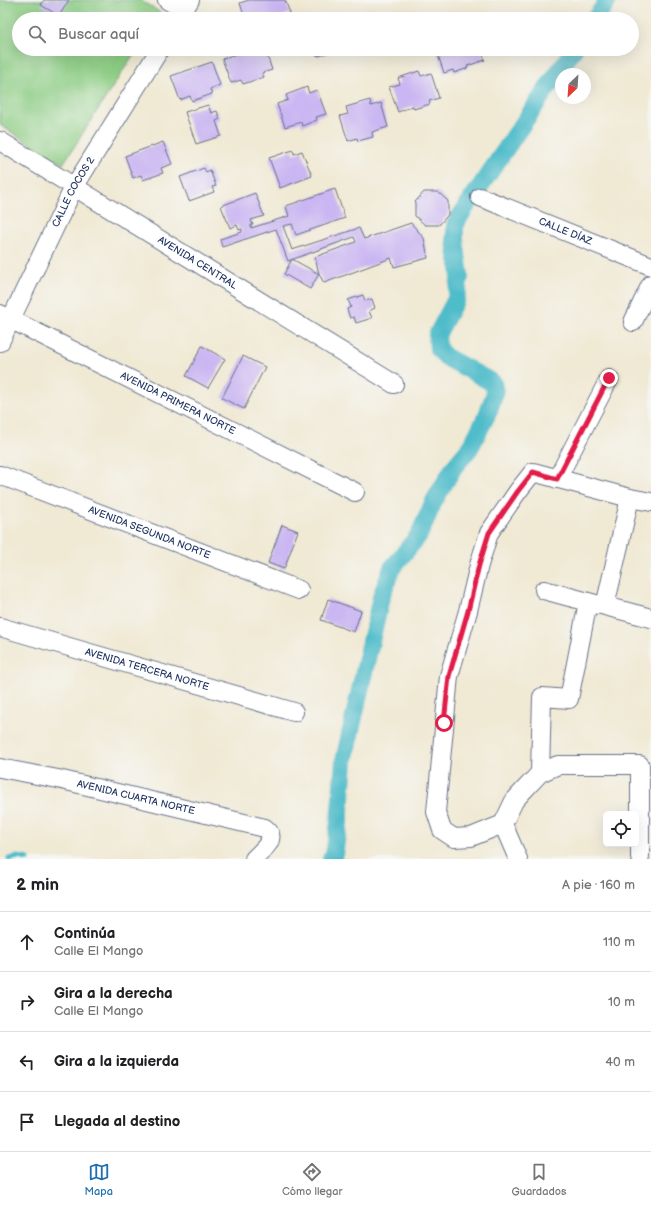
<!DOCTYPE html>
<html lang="es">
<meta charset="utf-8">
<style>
:root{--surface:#fff;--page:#f6f6f6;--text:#202124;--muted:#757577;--line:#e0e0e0;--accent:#1f6fb2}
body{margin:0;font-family:"Balsamiq Sans",sans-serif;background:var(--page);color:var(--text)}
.controls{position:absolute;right:12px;bottom:12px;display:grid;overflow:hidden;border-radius:6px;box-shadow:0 4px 16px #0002}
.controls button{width:36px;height:36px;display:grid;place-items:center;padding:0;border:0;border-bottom:1px solid var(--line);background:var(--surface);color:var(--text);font:20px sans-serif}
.compass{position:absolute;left:555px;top:68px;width:36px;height:36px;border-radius:50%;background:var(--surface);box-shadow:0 4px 16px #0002;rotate:205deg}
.stop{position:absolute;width:12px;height:12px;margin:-9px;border:3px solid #e11d48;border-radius:50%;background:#fff}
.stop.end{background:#e11d48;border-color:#fff;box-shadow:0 1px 4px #0008}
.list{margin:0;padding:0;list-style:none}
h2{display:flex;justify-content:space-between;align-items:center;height:52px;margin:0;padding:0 16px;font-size:17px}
h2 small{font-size:13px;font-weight:400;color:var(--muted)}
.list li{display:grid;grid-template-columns:26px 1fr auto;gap:12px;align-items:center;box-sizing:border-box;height:60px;padding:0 16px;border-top:1px solid var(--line)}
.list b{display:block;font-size:15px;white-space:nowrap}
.list p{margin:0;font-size:13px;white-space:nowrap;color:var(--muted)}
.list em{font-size:13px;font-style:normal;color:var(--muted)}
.icon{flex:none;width:22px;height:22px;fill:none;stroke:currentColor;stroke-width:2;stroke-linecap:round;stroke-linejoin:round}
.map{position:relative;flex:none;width:651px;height:859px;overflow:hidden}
.search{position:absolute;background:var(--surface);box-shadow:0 4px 16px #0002;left:12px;right:12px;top:12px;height:44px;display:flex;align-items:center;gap:10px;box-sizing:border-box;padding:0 14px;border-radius:22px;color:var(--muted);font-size:15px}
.sheet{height:292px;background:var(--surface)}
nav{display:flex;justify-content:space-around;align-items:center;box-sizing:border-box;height:56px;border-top:1px solid var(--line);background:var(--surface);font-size:11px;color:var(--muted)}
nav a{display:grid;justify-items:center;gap:2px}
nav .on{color:var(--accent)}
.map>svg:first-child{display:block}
</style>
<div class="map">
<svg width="651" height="859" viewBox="0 0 651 859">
<rect width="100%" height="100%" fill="#f6f6f2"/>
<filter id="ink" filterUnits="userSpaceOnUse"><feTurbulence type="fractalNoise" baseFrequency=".025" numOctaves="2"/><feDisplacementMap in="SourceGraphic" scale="8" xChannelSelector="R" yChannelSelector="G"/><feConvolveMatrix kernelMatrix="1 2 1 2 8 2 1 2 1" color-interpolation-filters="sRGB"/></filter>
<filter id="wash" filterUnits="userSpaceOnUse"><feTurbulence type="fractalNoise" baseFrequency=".012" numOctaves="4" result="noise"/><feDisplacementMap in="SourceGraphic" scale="16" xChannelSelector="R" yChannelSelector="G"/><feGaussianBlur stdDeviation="0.9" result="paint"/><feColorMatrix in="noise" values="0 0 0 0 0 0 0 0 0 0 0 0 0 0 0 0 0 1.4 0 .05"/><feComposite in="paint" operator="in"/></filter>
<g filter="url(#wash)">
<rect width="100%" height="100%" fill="#f0e9d4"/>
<polygon fill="#8dcd85" stroke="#547e72" points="0,0 140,0 161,13 157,19 19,19 19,49 137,49 63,164 0,125"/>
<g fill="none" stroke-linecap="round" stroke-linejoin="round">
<polyline stroke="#50bcca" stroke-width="5" points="9,859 18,857 28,859"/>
<g stroke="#50bcca" stroke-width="18">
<polyline points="595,19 608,0"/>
<polyline points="331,859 334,855 339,822 344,761 381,597 392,568 419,535 434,501 454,467 470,448 487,415 495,393 493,383 446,357 438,349 437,335 456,299 460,275 455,241 455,225 462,213 574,49"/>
</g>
</g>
<g id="blocks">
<g fill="#cab6f2">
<polygon points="44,0 69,0 59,16 41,5"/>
<polygon points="249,0 285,0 290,13 280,17 281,19 245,19 240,3"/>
<polygon points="238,49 265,49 272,70 262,73 264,77 243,84 241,80 231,83 222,59 239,53"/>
<polygon points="306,49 333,49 332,51 319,56 307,51"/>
<polygon points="436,49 481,49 485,60 467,66 468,68 454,73 453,70 444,73"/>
<polygon points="212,62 220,85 210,89 212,94 192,101 190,96 180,100 171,76"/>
<polygon points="419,71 421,76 431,73 439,98 429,101 430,104 414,109 413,106 398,112 389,87 400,84 398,78"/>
<polygon points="307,87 309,93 317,90 326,114 316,117 317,120 302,126 301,122 285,127 277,104 288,100 286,95"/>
<polygon points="370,100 371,106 381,103 388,127 372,132 373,137 358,141 357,138 348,141 340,116 348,114 346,107"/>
<polygon points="208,105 211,113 217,111 220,119 216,121 221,136 196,144 185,112"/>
<polygon points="163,142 172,164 161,168 163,173 143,180 141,175 133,178 125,156"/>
<polygon points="293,150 294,154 302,151 312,176 280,188 269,158"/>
<polygon points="204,168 206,172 210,170 216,186 212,187 214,192 189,201 180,177"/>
<polygon points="335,189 345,218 296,235 292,224 283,226 292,250 359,228 364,239 411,223 424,238 428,258 394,267 391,258 324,283 319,274 315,257 356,242 354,237 288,261 276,229 222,247 220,239 242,232 242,229 239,230 237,225 230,228 221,206 255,193 264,216 251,220 253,225 251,225 251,228 289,216 286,206"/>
<polygon points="424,192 438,192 448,201 448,215 439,225 425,225 415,216 415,202"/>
<polygon points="292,259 319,274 310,289 284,274"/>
<polygon points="363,295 365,301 372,299 375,308 369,311 372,318 356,323 354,317 350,318 347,309 351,307 348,300"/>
<polygon points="202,346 225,359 208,388 186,376"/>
<polygon points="243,356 265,367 244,409 222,398"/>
<polygon points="282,525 298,531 284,569 268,563"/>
<polygon points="328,599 361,611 354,632 321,620"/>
</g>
</g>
</g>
<g filter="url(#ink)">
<use href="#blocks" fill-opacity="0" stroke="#667087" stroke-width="1"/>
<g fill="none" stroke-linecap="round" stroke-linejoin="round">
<defs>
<g id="minor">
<polyline points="167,0 184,10"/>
<polyline points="178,19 190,0"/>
<path id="s1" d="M0 141 394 384"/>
<path id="s2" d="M480 197 651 266"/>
<path id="s3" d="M0 314 355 492"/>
<polyline points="633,322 651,284"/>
<path id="s4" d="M0 342 74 187 160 49"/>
<path id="s5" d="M0 475 299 590"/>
<polyline points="557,479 609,379"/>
<polyline points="630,498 605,606 651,618"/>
<polyline points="544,590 599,605"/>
<path id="s6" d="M0 627 294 712"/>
<path id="s7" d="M0 768 58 779 265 828C279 839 262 850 254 859"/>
<polyline points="540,773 542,697 569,699 588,602"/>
<polyline points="503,824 514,801 524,790 540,773 558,765 640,765 640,857"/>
<polyline points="518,859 503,824 471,837 454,838 442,830 436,812 449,676 468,611 479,565 489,533 518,491 533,472 630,498 651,502"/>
</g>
</defs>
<use href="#minor" stroke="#667087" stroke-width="20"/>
<use href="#minor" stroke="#fff" stroke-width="18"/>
</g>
</g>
<g fill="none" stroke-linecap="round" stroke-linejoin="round" filter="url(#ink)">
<polyline stroke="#e11d48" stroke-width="5" points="444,723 449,676 468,611 479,565 489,533 518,491 533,472 557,479 609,378"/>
</g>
<g text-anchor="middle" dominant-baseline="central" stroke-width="3.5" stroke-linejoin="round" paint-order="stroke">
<g font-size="10" fill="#1b2f5e" stroke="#f6f6f2">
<text stroke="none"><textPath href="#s4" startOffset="167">CALLE COCOS 2</textPath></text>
<text stroke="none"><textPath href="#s2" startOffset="92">CALLE DÍAZ</textPath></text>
<text stroke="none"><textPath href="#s1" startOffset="232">AVENIDA CENTRAL</textPath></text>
<text stroke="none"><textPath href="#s3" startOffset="199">AVENIDA PRIMERA NORTE</textPath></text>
<text stroke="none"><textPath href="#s5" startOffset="160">AVENIDA SEGUNDA NORTE</textPath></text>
<text stroke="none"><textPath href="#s6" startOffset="153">AVENIDA TERCERA NORTE</textPath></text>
<text stroke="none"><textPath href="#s7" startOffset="139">AVENIDA CUARTA NORTE</textPath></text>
</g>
</g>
</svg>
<div class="controls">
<button><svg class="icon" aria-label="locate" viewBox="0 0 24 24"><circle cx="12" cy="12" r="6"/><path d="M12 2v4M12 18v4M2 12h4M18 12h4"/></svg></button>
</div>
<svg class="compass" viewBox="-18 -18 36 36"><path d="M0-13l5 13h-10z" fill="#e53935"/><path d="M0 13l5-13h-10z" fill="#757577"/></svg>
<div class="stop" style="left:444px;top:723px"></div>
<div class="stop end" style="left:609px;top:378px"></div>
<div class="search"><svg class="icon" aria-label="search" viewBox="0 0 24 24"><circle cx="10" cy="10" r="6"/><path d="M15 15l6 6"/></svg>Buscar aquí</div>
</div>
<section class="sheet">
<h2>2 min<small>A pie · 160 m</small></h2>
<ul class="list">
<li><svg class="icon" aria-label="ahead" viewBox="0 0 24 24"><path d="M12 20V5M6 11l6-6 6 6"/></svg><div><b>Continúa</b><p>Calle El Mango</p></div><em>110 m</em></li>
<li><svg class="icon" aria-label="right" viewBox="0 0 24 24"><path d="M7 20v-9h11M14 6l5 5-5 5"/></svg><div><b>Gira a la derecha</b><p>Calle El Mango</p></div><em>10 m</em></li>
<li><svg class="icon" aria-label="left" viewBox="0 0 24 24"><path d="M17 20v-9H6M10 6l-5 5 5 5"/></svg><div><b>Gira a la izquierda</b></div><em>40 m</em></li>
<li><svg class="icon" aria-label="arrive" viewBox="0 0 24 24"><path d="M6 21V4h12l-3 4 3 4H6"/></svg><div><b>Llegada al destino</b></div></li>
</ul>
</section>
<nav>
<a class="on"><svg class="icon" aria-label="map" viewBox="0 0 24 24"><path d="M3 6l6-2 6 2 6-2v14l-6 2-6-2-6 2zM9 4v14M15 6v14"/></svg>Mapa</a>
<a><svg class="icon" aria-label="directions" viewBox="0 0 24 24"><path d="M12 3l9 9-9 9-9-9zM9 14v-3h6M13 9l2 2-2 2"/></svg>Cómo llegar</a>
<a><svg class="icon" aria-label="saved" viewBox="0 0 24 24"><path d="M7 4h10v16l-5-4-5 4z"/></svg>Guardados</a>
</nav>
